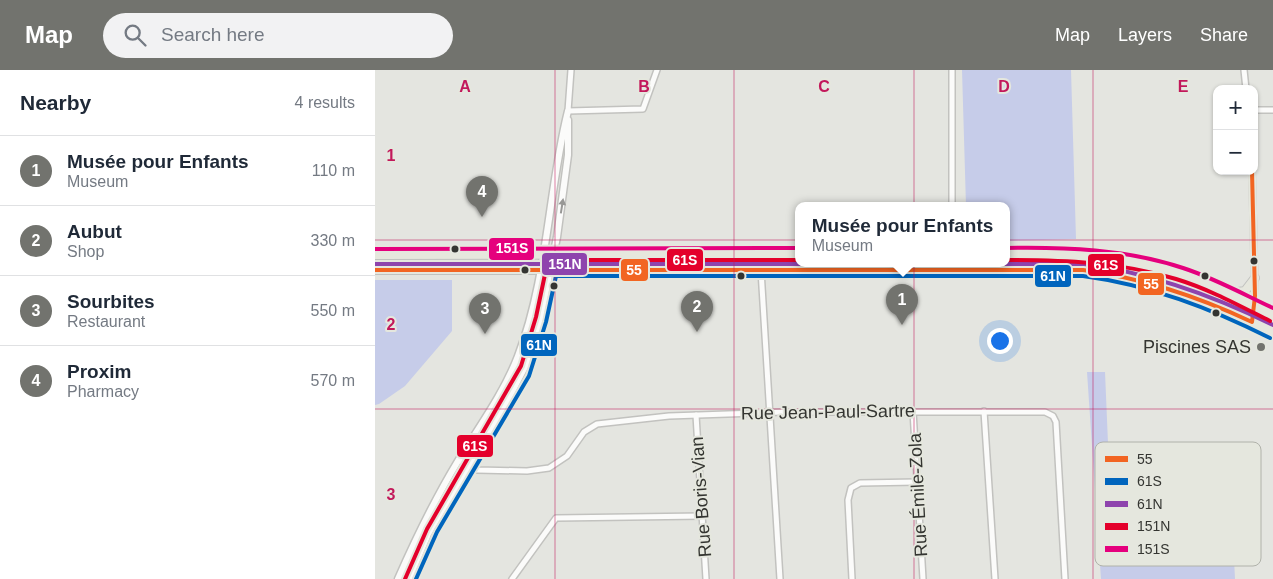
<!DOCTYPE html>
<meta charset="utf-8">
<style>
:root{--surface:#fff;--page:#f2f2f3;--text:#1f2937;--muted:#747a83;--line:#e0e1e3;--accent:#72736e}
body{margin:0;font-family:Helvetica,sans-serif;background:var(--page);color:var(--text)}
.controls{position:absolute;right:15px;top:15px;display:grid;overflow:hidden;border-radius:10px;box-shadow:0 1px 4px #0004}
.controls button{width:45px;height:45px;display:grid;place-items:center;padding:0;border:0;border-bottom:1px solid var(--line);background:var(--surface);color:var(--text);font:25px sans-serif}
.you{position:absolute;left:624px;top:270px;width:18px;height:18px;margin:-12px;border:4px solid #fff;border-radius:50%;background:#1a73e8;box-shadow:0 0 0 8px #1a73e833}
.badge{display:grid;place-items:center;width:32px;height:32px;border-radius:50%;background:var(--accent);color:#fff;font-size:16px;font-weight:700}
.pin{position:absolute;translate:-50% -41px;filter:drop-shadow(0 1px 2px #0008)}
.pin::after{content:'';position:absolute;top:26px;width:18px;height:15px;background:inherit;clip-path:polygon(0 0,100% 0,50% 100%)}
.popup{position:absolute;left:420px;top:132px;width:215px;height:65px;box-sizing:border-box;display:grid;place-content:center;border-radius:10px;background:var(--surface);filter:drop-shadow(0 1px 4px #0005);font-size:16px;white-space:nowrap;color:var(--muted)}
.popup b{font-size:19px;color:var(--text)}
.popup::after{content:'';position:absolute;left:50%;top:100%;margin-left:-10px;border:10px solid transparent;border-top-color:var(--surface)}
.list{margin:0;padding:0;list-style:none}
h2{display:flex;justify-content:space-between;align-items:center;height:65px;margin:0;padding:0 20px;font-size:21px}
h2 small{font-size:16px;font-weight:400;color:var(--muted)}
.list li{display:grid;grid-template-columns:32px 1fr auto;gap:15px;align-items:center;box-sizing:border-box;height:70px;padding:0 20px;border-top:1px solid var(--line)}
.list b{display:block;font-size:19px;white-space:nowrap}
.list p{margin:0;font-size:16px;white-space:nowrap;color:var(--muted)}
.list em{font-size:16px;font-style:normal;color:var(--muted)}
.icon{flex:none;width:28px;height:28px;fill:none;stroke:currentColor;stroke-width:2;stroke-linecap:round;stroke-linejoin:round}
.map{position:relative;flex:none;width:898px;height:509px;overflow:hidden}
header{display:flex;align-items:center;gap:30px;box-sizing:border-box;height:70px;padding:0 25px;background:var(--accent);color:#fff}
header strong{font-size:24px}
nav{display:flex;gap:28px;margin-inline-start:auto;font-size:18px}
.search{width:350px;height:45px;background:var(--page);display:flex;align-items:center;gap:12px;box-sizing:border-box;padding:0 18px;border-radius:28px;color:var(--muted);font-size:19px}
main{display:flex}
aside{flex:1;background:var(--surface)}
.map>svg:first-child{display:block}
</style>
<header>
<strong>Map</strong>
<div class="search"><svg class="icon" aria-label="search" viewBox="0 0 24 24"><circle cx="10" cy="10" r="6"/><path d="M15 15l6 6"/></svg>Search here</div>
<nav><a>Map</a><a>Layers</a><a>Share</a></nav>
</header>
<main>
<aside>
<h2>Nearby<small>4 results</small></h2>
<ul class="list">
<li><span class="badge">1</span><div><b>Musée pour Enfants</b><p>Museum</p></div><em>110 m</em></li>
<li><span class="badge">2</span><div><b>Aubut</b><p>Shop</p></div><em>330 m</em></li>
<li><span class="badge">3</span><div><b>Sourbites</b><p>Restaurant</p></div><em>550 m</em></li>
<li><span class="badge">4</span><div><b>Proxim</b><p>Pharmacy</p></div><em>570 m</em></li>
</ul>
</aside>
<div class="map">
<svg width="898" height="509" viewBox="0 0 898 509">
<defs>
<pattern id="water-waves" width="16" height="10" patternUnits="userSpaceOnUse" patternTransform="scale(1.25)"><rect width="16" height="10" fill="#a4abd5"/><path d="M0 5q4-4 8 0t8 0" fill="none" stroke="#868cad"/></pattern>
</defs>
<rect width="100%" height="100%" fill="#e4e5e0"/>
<g fill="#c6cce9" fill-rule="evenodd">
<polygon points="587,0 696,0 701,169 631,171 631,136 591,136"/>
<polygon points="0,210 77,210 77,261 30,316 4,334 0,335"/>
<path d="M712 302H730L734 397 846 399 854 404 856 446 838 449 841 470 858 468 860 509H726ZM741 410 776 432 749 482 723 437 736 414Z"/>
</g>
<path fill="url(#water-waves)" d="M741 400H766L776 432 749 482 735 484 727 482 724 477C723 452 719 428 741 410Z"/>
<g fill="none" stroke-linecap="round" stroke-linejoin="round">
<defs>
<g id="minor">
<polyline points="196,0 193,41 268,39 282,0"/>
<polyline points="577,0 577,136"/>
<polyline points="869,0 871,19"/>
<polyline points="879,40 898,40"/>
<polyline points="877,101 880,226 877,252"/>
<polyline points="385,184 405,509"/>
<polyline points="538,341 548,509"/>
<polyline points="609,341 620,509"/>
<polyline points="321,345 331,509"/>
<polyline points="84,390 102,400 152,401 174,398 192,386 209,362 222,354 294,346 408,342 670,342 678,346 681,352 690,509"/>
<polyline points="137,509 181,448 328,446"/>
<polyline points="477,509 473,430 476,418 485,413 542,412"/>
</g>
<g id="tertiary">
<path d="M23 509C41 468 60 429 83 391 104 357 129 323 143 286 173 208 173 121 193 41"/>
<polyline points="34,509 53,464 129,337 154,289 165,250 182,167 193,85 193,50"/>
</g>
<g id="primary">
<path d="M631 184C689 183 748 185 804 203 837 214 867 230 898 245"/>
<polyline points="0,185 423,184"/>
<path d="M0 200H708C779 207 835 231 898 262"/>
<polyline points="856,223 870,221 880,208"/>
</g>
</defs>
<use href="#minor" stroke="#c2c2bf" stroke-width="8"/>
<use href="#tertiary" stroke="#c2c2bf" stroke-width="9"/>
<use href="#primary" stroke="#c1c2bf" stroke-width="10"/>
<use href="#minor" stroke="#fbfbfa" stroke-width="5"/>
<use href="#tertiary" stroke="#fbfbfa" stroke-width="6"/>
<use href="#primary" stroke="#e6e7dd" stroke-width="8"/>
<defs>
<path id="bus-1" d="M0 200H708C768 208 822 226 877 252L880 226 877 101"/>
<path id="bus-2" d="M41 509 62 462 154 306 171 252 181 206H708C775 215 835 238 895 268"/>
<path id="bus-3" d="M0 194H709C776 203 837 225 898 255"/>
<g id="bus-4">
<path d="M631 190C688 190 746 192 801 209 834 219 865 236 895 251"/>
<polyline points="30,509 52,459 146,296 161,247 173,190 423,190"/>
</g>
<g id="bus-5">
<path d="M631 178C690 177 751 179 808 198 839 208 868 224 898 238"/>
<polyline points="0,179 423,178"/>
</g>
</defs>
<use href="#bus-1" stroke="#e5e7de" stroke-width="8"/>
<use href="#bus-2" stroke="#e5e7de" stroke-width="8"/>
<use href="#bus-3" stroke="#e5e7de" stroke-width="8"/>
<use href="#bus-4" stroke="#e5e7de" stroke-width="8"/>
<use href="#bus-5" stroke="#e5e7de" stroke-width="8"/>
<use href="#bus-1" stroke="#f26522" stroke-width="4"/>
<use href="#bus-2" stroke="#0065bd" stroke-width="4"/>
<use href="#bus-3" stroke="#8e44ad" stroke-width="4"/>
<use href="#bus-4" stroke="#e4002b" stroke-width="4"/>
<use href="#bus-5" stroke="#e5007d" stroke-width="4"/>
</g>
<defs><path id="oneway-solid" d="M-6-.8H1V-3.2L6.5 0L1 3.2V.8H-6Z" transform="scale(1.25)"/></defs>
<use fill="#989896" href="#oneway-solid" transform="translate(187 136) rotate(-81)"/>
<path fill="none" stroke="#c2185b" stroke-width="1" stroke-opacity="0.55" d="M180 0V509M359 0V509M539 0V509M718 0V509M0 170H898M0 339H898"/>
<g fill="#343531" stroke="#e5e7de" stroke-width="2">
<circle cx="80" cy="179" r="4.5"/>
<circle cx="879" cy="191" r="4.5"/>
<circle cx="150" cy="200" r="4.5"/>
<circle cx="366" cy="206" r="4.5"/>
<circle cx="830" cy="206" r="4.5"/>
<circle cx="179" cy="216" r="4.5"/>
<circle cx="841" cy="243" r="4.5"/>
</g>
<circle fill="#72736e" stroke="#e5e7de" stroke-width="2" cx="886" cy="277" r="5"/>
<g text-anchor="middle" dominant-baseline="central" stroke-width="4" stroke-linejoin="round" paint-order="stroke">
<g font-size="18" fill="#343531" stroke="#e5e7de" text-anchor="end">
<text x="876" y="277">Piscines SAS</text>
</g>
<g font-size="18" fill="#343531" stroke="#e5e7de">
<text transform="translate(453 342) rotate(-1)">Rue Jean-Paul-Sartre</text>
<text transform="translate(543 425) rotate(-93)">Rue Émile-Zola</text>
<text transform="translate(326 427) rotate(-94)">Rue Boris-Vian</text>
</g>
</g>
<rect x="720" y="372" width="166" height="124" rx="8" fill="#e5e7de" stroke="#b0b2aa" stroke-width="1"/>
<rect x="730" y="386" width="23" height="6" fill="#f26522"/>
<rect x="730" y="408" width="23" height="7" fill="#0065bd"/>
<rect x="730" y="431" width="23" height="6" fill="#8e44ad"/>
<rect x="730" y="453" width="23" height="7" fill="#e4002b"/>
<rect x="730" y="476" width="23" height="6" fill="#e5007d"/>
<g font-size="14" fill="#343531">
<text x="762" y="394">55</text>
<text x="762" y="416">61S</text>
<text x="762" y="439">61N</text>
<text x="762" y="461">151N</text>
<text x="762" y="484">151S</text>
</g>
<g font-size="16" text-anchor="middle" font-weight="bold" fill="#c2185b" stroke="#e5e7de" stroke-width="4" stroke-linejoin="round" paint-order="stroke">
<text x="90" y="22">A</text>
<text x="269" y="22">B</text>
<text x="449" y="22">C</text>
<text x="629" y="22">D</text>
<text x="808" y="22">E</text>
<text x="16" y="91">1</text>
<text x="16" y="260">2</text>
<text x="16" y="430">3</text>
</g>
<g stroke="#e5e7de" stroke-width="2">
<rect x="113" y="167" width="47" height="24" rx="5" fill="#e5007d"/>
<rect x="291" y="178" width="38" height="24" rx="5" fill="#e4002b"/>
<rect x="166" y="182" width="47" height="24" rx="5" fill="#8e44ad"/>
<rect x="712" y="183" width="38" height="24" rx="5" fill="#e4002b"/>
<rect x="245" y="188" width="29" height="24" rx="5" fill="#f26522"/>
<rect x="659" y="194" width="38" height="24" rx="5" fill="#0065bd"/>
<rect x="762" y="202" width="28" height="24" rx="5" fill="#f26522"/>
<rect x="145" y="263" width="38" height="24" rx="5" fill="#0065bd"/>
<rect x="81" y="364" width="38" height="24" rx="5" fill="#e4002b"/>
</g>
<g font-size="14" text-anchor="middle" font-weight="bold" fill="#fff">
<text x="137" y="183">151S</text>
<text x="310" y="195">61S</text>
<text x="190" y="199">151N</text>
<text x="731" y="200">61S</text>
<text x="259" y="205">55</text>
<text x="678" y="211">61N</text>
<text x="776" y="219">55</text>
<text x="164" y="280">61N</text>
<text x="100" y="381">61S</text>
</g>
</svg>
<div class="controls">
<button>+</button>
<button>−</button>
</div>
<div class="you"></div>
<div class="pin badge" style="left:527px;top:255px">1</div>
<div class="popup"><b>Musée pour Enfants</b>Museum</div>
<div class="pin badge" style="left:322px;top:262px">2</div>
<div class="pin badge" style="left:110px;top:264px">3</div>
<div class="pin badge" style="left:107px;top:147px">4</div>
</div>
</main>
